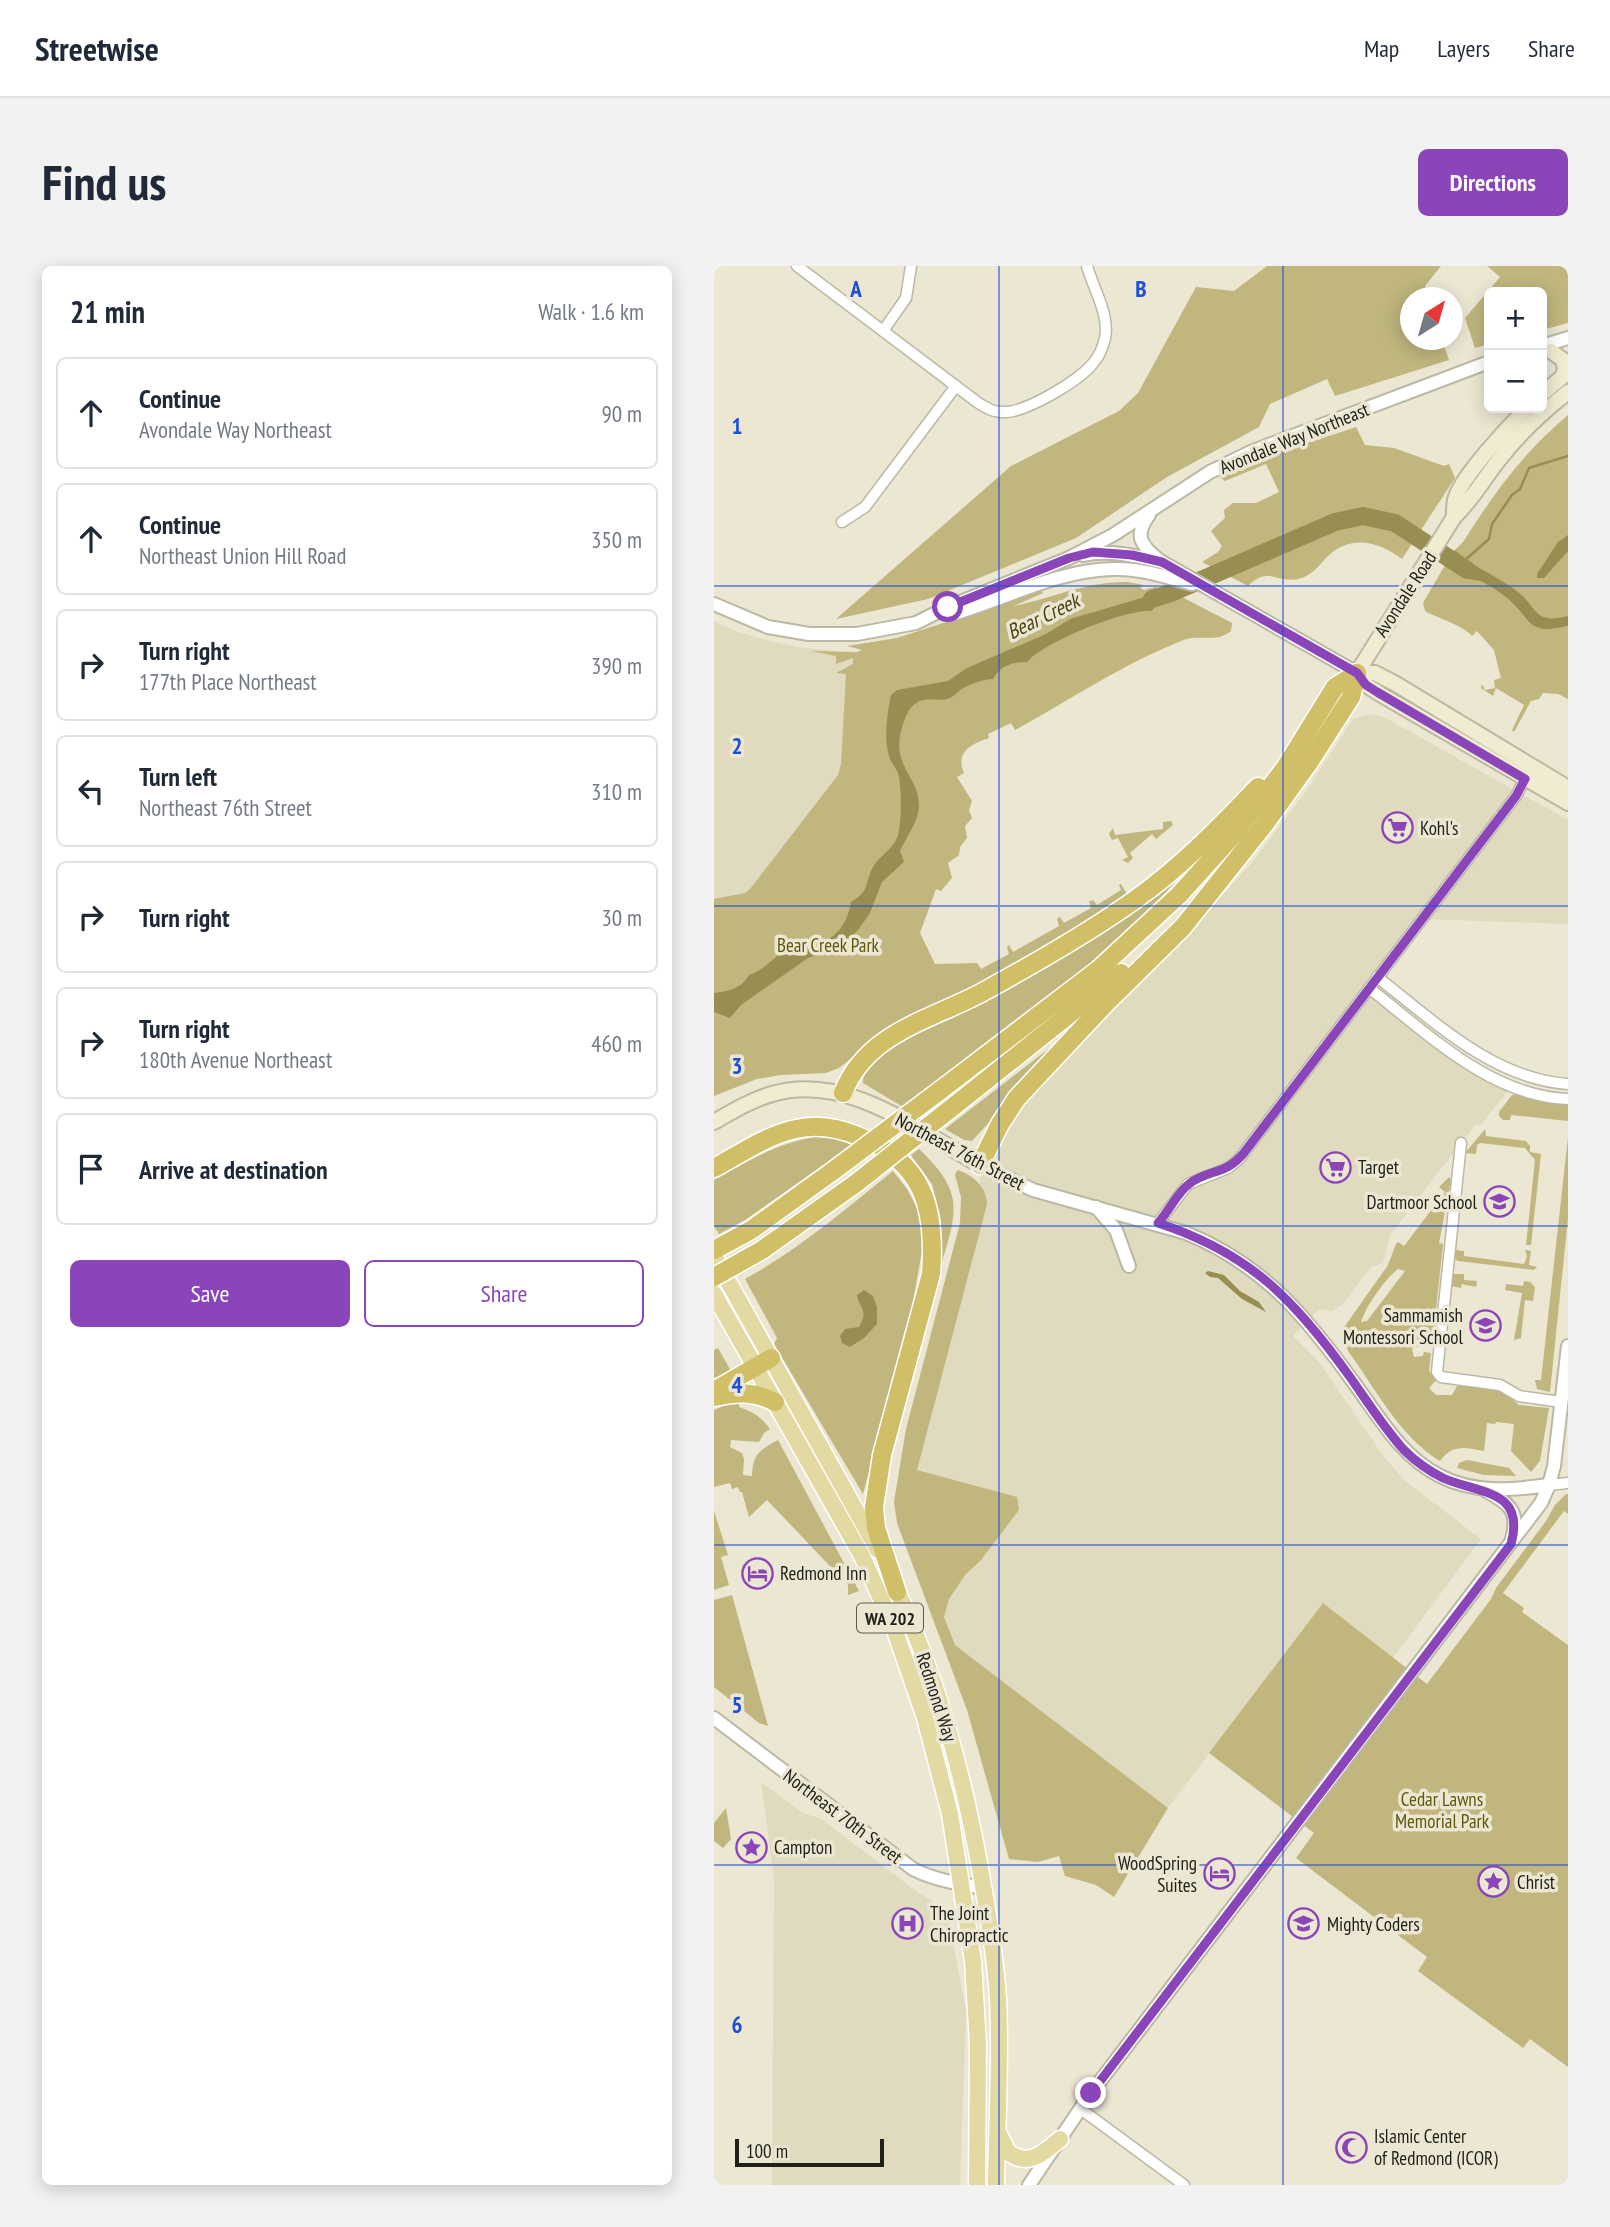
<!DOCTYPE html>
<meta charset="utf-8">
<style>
:root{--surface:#fff;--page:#f2f2f3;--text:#1f2937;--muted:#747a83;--line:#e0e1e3;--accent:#8a45b9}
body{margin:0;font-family:"PT Sans Narrow",sans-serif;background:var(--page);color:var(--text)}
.controls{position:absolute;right:21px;top:21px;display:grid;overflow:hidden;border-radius:10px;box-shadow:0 4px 18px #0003}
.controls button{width:63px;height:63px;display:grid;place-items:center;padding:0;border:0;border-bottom:2px solid var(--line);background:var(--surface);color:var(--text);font:35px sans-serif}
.compass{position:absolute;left:686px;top:21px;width:63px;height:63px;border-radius:50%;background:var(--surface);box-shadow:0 4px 18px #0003;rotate:37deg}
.scale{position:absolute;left:21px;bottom:18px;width:149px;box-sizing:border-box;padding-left:7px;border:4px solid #201f18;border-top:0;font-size:19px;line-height:24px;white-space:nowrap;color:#201f18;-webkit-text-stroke:5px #ebe7d3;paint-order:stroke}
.stop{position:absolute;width:21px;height:21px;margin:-16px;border:5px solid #8a45b9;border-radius:50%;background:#fff}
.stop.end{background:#8a45b9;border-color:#fff;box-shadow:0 2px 7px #0008}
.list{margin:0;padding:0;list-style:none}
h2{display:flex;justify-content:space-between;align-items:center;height:91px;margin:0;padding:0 28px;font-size:30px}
h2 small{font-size:23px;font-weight:400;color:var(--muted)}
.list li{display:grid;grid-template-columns:46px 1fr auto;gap:21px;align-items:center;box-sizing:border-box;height:112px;margin:0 14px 14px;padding:0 14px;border:2px solid var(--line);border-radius:10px}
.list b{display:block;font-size:26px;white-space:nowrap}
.list p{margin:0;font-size:23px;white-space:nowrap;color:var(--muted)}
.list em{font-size:23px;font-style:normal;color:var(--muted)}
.actions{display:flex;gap:14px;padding:21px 28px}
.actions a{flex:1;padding:16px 0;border:2px solid var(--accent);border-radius:10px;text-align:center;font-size:24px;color:var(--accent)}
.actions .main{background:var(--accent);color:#fff}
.icon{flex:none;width:38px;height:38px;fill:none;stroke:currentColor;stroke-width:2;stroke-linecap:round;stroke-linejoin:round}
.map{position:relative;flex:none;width:854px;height:1919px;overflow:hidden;border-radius:10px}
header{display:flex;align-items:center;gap:42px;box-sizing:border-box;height:98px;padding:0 35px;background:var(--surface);border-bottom:2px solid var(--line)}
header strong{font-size:33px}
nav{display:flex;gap:38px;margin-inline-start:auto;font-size:24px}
.intro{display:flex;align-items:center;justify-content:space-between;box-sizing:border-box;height:168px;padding:0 42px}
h1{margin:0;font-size:49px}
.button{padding:18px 32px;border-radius:10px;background:var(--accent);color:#fff;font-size:24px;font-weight:700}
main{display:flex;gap:42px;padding:0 42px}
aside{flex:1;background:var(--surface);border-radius:10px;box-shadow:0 4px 18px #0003}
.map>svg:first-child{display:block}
</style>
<header>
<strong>Streetwise</strong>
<nav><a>Map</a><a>Layers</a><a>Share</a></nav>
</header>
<div class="intro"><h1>Find us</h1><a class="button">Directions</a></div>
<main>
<aside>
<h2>21 min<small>Walk · 1.6 km</small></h2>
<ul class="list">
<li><svg class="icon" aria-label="ahead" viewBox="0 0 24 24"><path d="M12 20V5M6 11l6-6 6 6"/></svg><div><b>Continue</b><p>Avondale Way Northeast</p></div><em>90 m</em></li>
<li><svg class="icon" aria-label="ahead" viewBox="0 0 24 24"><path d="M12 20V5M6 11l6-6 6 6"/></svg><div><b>Continue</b><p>Northeast Union Hill Road</p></div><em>350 m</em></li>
<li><svg class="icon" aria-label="right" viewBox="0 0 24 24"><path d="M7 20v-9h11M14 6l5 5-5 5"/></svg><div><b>Turn right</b><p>177th Place Northeast</p></div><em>390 m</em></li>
<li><svg class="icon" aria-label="left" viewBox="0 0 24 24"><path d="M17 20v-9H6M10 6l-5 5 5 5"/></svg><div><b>Turn left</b><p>Northeast 76th Street</p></div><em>310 m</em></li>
<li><svg class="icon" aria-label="right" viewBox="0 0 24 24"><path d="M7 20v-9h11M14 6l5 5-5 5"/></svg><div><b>Turn right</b></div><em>30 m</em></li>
<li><svg class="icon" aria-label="right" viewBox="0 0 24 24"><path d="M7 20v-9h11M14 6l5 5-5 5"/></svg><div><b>Turn right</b><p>180th Avenue Northeast</p></div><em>460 m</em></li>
<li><svg class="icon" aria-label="arrive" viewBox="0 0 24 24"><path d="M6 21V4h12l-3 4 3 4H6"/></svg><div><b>Arrive at destination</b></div></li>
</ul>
<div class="actions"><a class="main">Save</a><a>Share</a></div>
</aside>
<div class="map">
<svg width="854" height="1919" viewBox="0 0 854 1919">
<rect width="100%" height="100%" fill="#ebe7d3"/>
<g fill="#e0dbbf">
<polygon points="0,355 24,366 56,375 84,381 140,387 132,501 46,632 0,642"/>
<polygon points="655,448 670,451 854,554 854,658 708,653 656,721 740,788 798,820 767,858 761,859 676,969 669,997 657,1001 629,1038 618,1045 605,1043 579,1070 605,1096 670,1191 691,1215 767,1273 679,1392 608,1338 454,1542 226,1368 187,1230 266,932 266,899 303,832 479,661 536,599 593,524 639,453"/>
<polygon points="47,1516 87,1546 107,1553 202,1625 233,1644 252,1746 246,1919 58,1919 60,1612"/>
</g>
<g fill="#c0b67e" fill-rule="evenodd">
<polygon points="553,0 727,0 711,20 714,31 696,32 696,74 728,74 735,94 621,130 613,113 556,138 545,161 453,211 362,272 214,333 122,353 297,200 405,145 424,127 482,21 520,25"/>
<polygon points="773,0 854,0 854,57 828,64 828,26 775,26 775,78 761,82 751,52 786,11"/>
<path d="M854 149V350C844 352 837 354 828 350 820 346 816 336 809 330 788 311 761 303 741 284L749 276C781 226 808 188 854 149Z"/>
<path d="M642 161 651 179 680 182 730 200 735 198 741 212 688 293C665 276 638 268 614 290 604 300 598 310 584 313 562 317 554 300 534 320L488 296 504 286 508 280 497 265 511 252 510 244 519 237H542L565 226 552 198 511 215 506 211 508 207C551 186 597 177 642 161Z"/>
<path d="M731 299C738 303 744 308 750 311 755 314 761 314 766 315 773 318 784 325 790 330 819 351 809 371 854 360V433L844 428 829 427 825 433 817 435 800 466 798 464 810 439 782 422 779 430 767 422 768 418 771 424 781 422 780 414 787 412 780 384 763 365 758 370C747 358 725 353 711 345L709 337Z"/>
<path d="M414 316 430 319 426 321 430 324 441 321 455 324 440 328 452 334 466 330 518 357 517 365C501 378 486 367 467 375 409 398 356 434 301 464L297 457 274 468 275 472C257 478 241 486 250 507L243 511 258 535 255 544 258 552 251 560 253 572 246 581 245 589 234 597 238 612 227 625 222 623 206 667 221 698 263 697 267 703 295 688 293 681 295 679 299 686 345 660 343 653 346 651 350 657 377 642 375 636 379 634 383 639 407 624 405 619 407 618 413 628 410 633 363 664 268 719 201 747 178 760 125 802 112 807 67 809 43 813 0 830V633L31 627 36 623 124 509 127 498 132 408 122 407 139 398V392L122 398V390L97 385 143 386 148 384 133 380 183 372 328 325 329 327 300 340C339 332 373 315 414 316Z"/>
<polygon points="457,555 459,559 442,573 438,568 416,587 419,592 414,597 408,594 414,591 404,572 398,574 395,568 399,562 401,569 449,563 449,556"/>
<path d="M471 605C390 698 287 767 189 841L149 817C149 800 169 788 181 778L407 654Z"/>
<polygon points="359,764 258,875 250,874 231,863"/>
<polygon points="803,828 854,837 854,855 797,849 796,854 789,854 785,850 785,846 798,829"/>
<polygon points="771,863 772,870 812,875 816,880 816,886 827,888 817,979 812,979 821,894 811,882 766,877 763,879 762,888 751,887"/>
<path d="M102 871 125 873 139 878 31 954 5 968 0 960V914C35 895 62 877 102 871Z"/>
<polygon points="854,871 854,952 836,1126 823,1123 821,1114 827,1114"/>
<path d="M205 883C248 924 245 942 228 996L227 953 218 918 197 889Z"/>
<path d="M243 904C259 908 273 922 273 938L203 1204 303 1231 305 1244 267 1294 251 1309 235 1333 230 1351 241 1379 454 1542 400 1631 382 1619 351 1610 345 1590 324 1596 295 1593 253 1444 183 1257 180 1236 192 1163 246 957 247 931 241 909Z"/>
<path d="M179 905 193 923 208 951 209 979 196 1053 149 1228 60 1078 63 1072 31 1013C85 983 131 944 179 905Z"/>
<path d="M735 911 737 914 725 977 729 978 719 1071 710 1070 708 1079 698 1082 700 1091 709 1090 710 1086 717 1087 715 1105 722 1114 715 1122 722 1129H738L743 1120 751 1119 788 1124V1128L793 1129 805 1139 835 1142 826 1195 817 1206 797 1185 800 1158 782 1156 781 1158 773 1157 770 1185C751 1181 738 1178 726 1195 686 1171 661 1122 634 1085L630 1071H627L631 1060 674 999 682 978 684 976 690 980 731 926 725 921ZM684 1003 691 1005 653 1055 647 1056C653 1039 669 1015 684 1003Z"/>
<polygon points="740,984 750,985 750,990 810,998 813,990 811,984 817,985 815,999 823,1001 820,1004 744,995 740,993"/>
<polygon points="739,1008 750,1008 750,1014 763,1015 762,1021 748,1018 747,1022 737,1020 736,1010"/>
<polygon points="810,1015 816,1016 821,1021 819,1035 811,1034 807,1072 800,1074 808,1027 791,1024 792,1018 809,1020"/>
<polygon points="4,1082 17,1105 0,1112 0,1084"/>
<path d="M25 1137V1141C40 1146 47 1151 56 1163L50 1167 45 1176 17 1174 16 1181 28 1187 30 1193 29 1209 38 1210C39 1187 45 1185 64 1174L145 1325 134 1329V1319L53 1234 35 1251 28 1226H26L24 1221 18 1223 16 1217 0 1221V1144L14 1138Z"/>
<polygon points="753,1194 795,1202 802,1210 770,1209 743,1202 745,1197"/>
<polygon points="852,1228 854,1228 854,1248 850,1245 789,1327 810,1342 808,1346 854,1379 854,1801 816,1773 809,1782 704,1705 713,1691 582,1592 600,1567 495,1487 609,1337 713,1418 777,1333 782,1322 832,1255 841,1239"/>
<polygon points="0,1245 14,1289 7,1291 15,1319 0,1324"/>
<polygon points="18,1329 54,1460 45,1457 0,1421 0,1334"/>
<polygon points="12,1542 17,1573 9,1582 0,1575 0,1557"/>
</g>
<g fill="#998e52">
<polygon points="854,269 854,285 830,312 823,312 823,308 844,276"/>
<path d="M741 284C761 303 788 311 809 330 816 336 820 346 828 350 837 354 844 352 854 350V360C809 371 819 351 790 330 784 325 773 318 766 315 761 314 755 314 750 311 744 308 738 303 731 299Z"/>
<path d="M455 324 466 330 445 338 437 345C411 343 330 376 313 396 298 396 287 399 279 413 270 413 257 418 249 422 244 425 241 430 236 432 226 436 213 431 204 436 196 440 192 449 189 458 175 500 205 509 205 540 205 555 192 571 186 585L190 596 168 616 156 647 144 664 135 673 117 684 94 692 27 739 16 752 0 746V727C15 725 27 723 35 709 51 704 58 692 72 684 81 678 94 679 104 677 125 672 134 654 137 636 157 624 150 618 159 601 165 590 178 584 183 572 188 560 188 520 184 507 182 502 178 498 176 493 169 473 173 449 177 429L183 424 234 415 253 402 332 368 356 353Z"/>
<polygon points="494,1005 510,1009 526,1025 545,1036 552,1046 528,1033 504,1012 496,1011 491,1007"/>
<path d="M150 1024 159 1030 163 1041V1058L150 1072 136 1081 128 1077 126 1070 131 1063 145 1061C155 1044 146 1044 143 1029Z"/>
</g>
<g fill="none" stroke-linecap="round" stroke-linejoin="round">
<polyline stroke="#998e52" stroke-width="2.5" points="750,295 775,273 778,258 798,229 806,223 815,202 854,190"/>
<polyline stroke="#998e52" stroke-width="18" points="438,333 457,327 621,256 649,250 681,257 753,304"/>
<defs>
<g id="minor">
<path d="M83 0 263 136C271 141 278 146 288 146 310 148 367 114 380 96 386 89 389 81 391 72 396 49 379 22 373 0"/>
<polyline points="169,65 192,32 197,0"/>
<polyline points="128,256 151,241 242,120"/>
<path d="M663 711C720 755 779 813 854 818"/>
<path d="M655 722C713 767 776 830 854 833"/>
<polyline points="747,877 723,1106 727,1111 786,1119 805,1130 847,1136"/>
<polyline points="444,957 474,918 514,902 525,893 802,530 811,513"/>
<polyline points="835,1219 854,1217"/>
<polyline points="368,1844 470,1919"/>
</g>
<g id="tertiary">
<polyline points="828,80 854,72"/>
<path d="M435 249C420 269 426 279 445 294"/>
<path d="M369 289C394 283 423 290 448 296L643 407"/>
<polyline points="0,338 54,361 95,368 143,368 202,357 234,341 355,292 399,269 496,206 539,185 775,96"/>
<path d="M239 348C291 333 344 304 399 303 426 302 452 311 478 318"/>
<path d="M266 899 319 924 472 967C551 999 595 1054 643 1121 667 1154 688 1191 726 1210 761 1228 798 1224 835 1219"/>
<polyline points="382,941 402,964 415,1000"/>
<path d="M772 1225C795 1237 806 1245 798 1273"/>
<path d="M0 1452 199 1603C220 1614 246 1618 270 1622"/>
<polyline points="315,1919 377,1827 827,1237 835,1219 840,1200 854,1080"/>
</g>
<g id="secondary">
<polyline points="837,85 849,94 851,103 849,110"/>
<polyline points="828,128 854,106"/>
<path d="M740 251C740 245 740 239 741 234 746 212 796 159 813 142"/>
<path d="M643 407 740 251C758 234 769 214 784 195 804 169 828 146 854 126"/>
<polyline points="643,407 652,419 666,428 854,537"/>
<polyline points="643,407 661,407 682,418 854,522"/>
<path d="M0 856C19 845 37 834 58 828 133 806 203 864 266 899"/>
</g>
<g id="primary">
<polyline points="0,990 164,1284"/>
<polyline points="0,1028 148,1290 180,1362 211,1452 236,1548 259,1695 264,1779 263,1919"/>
<path d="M178 1314C221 1404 247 1499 265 1597 273 1642 281 1687 284 1733 287 1795 283 1857 282 1919"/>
<path d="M285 1868 294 1886C314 1902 330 1887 346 1873"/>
</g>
<g id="motorway">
<path d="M129 827C152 767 216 754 267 727 320 698 373 668 422 633 467 601 506 561 544 521"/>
<polyline points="220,829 384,704 465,629 521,567 571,502 621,421 643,407"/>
<polyline points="240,840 407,707"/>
<polyline points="266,899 286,858 303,832 392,737 469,661 550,559 596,495 637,431 643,407"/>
<path d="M0 902C26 888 53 869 82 863 103 858 125 862 144 870 210 896 222 942 217 1008L168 1189 160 1241 162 1262 183 1326"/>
<polyline points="0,984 37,964 119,905"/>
<polyline points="48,984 141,918"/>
<polyline points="0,1125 57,1092"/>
<path d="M0 1131C23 1126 40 1125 61 1136"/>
</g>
</defs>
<use href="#minor" stroke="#bbb8a4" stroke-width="13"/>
<use href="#tertiary" stroke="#bbb8a4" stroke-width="16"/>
<use href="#secondary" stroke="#bbb8a4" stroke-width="18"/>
<use href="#primary" stroke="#fff" stroke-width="19"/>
<use href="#motorway" stroke="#fff" stroke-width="21"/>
<use href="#minor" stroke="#fff" stroke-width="10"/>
<use href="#tertiary" stroke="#fff" stroke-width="12"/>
<use href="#secondary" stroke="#f1ecd1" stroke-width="14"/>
<use href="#primary" stroke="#e3d9a3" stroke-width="16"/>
<use href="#motorway" stroke="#d0bf66" stroke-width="18"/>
<defs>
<g id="motorway-bridge">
<polyline points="119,905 220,829"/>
<polyline points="141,918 240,840"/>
<polyline points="0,1011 48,984"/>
</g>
</defs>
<use href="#motorway-bridge" stroke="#fff" stroke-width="21" stroke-linecap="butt"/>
<use href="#motorway-bridge" stroke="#d0bf66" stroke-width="18"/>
</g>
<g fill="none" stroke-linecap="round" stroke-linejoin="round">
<path stroke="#8a45b9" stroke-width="9" d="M234 341 355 292 379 286 418 289 448 296 643 407 652 419 663 426 811 513 802 530 529 888C510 910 494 903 475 918 463 927 455 945 444 957 536 987 581 1034 636 1111 653 1135 670 1162 690 1184 701 1195 715 1205 729 1212 765 1228 812 1223 797 1278L377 1827"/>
</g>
<path fill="none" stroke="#1d4ed8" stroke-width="2" stroke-opacity="0.55" d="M285 0V1919M569 0V1919M0 320H854M0 640H854M0 960H854M0 1279H854M0 1599H854"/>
<defs>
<symbol id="supermarket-ring" viewBox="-11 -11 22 22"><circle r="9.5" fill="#ebe7d3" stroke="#8a45b9" stroke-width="1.5"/><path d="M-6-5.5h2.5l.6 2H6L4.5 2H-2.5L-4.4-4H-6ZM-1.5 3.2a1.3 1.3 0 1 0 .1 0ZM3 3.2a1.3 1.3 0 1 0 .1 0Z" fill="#8a45b9"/></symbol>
<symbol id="school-ring" viewBox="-11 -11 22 22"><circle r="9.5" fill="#ebe7d3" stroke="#8a45b9" stroke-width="1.5"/><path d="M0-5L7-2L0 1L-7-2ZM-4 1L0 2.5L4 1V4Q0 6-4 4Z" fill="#8a45b9"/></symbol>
<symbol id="hotel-ring" viewBox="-11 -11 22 22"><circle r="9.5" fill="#ebe7d3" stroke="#8a45b9" stroke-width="1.5"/><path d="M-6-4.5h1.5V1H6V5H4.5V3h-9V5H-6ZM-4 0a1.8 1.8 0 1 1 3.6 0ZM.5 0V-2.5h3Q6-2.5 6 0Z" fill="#8a45b9"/></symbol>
<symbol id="sight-ring" viewBox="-11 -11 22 22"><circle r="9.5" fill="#ebe7d3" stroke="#8a45b9" stroke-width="1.5"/><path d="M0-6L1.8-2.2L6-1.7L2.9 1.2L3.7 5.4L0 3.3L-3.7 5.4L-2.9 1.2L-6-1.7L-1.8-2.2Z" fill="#8a45b9"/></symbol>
<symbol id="hospital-ring" viewBox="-11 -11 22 22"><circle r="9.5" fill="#ebe7d3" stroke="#8a45b9" stroke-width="1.5"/><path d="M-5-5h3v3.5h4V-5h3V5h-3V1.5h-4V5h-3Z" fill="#8a45b9"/></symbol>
<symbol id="mosque-ring" viewBox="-11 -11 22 22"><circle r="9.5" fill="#ebe7d3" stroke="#8a45b9" stroke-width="1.5"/><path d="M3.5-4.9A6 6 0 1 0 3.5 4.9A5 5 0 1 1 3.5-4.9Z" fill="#8a45b9"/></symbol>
</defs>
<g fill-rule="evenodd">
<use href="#supermarket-ring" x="666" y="544" width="35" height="35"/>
<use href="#supermarket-ring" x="604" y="884" width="35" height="35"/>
<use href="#school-ring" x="768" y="918" width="35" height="35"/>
<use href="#school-ring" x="754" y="1042" width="35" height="35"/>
<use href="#hotel-ring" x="26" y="1290" width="35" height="35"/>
<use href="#sight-ring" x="20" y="1564" width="35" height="35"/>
<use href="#hotel-ring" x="488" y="1590" width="35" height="35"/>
<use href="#sight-ring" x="762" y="1598" width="35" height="35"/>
<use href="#hospital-ring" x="176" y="1640" width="35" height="35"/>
<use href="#school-ring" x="572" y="1640" width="35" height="35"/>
<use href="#mosque-ring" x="620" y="1864" width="35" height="35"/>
</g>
<g text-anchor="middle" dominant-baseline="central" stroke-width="7" stroke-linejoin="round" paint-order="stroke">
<rect fill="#ebe7d3" stroke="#5d5b50" stroke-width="2" x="143" y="1337.5" width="66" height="29" rx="5"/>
<g font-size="18" font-weight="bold" fill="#201f18">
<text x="176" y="1352">WA 202</text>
</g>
<g font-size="19" fill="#201f18" stroke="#ebe7d3">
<text transform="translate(580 172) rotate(-22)">Avondale Way Northeast</text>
<text transform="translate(691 328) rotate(-57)">Avondale Road</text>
<text transform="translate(246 885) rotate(28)">Northeast 76th Street</text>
<text transform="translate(223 1431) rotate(72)">Redmond Way</text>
<text transform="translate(129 1550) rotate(37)">Northeast 70th Street</text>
</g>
<g font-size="19" fill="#201f18" stroke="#ebe7d3" text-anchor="start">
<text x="706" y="562">Kohl's</text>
<text x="644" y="901">Target</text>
<text x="763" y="936" text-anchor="end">Dartmoor School</text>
<text x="749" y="1049" text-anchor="end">Sammamish<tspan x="749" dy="22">Montessori School</tspan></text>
<text x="66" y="1307">Redmond Inn</text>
<text x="60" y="1581">Campton</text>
<text x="483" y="1597" text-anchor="end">WoodSpring<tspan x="483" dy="22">Suites</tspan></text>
<text x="803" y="1616">Christ</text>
<text x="216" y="1647">The Joint<tspan x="216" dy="22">Chiropractic</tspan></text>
<text x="613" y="1658">Mighty Coders</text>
<text x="660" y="1870">Islamic Center<tspan x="660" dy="22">of Redmond (ICOR)</tspan></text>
</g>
<g font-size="19" fill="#63570d" stroke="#ebe7d3">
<text x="114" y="679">Bear Creek Park</text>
<text x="728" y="1533">Cedar Lawns<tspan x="728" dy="22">Memorial Park</tspan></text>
</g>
<g font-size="21" font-style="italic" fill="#4c4313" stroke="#ebe7d3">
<text transform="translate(329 350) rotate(-26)">Bear Creek</text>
</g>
</g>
<g font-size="23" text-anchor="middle" font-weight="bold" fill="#1d4ed8" stroke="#ebe7d3" stroke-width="7" stroke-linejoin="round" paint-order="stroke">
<text x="142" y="31">A</text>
<text x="427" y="31">B</text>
<text x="23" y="168">1</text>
<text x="23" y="488">2</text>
<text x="23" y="808">3</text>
<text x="23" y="1127">4</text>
<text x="23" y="1447">5</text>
<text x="23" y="1767">6</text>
</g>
</svg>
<div class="controls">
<button>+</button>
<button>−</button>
</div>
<svg class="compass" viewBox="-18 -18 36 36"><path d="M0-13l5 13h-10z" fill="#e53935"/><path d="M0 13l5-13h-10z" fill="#747a83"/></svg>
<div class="scale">100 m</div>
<div class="stop" style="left:234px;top:341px"></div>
<div class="stop end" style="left:377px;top:1827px"></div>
</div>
</main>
